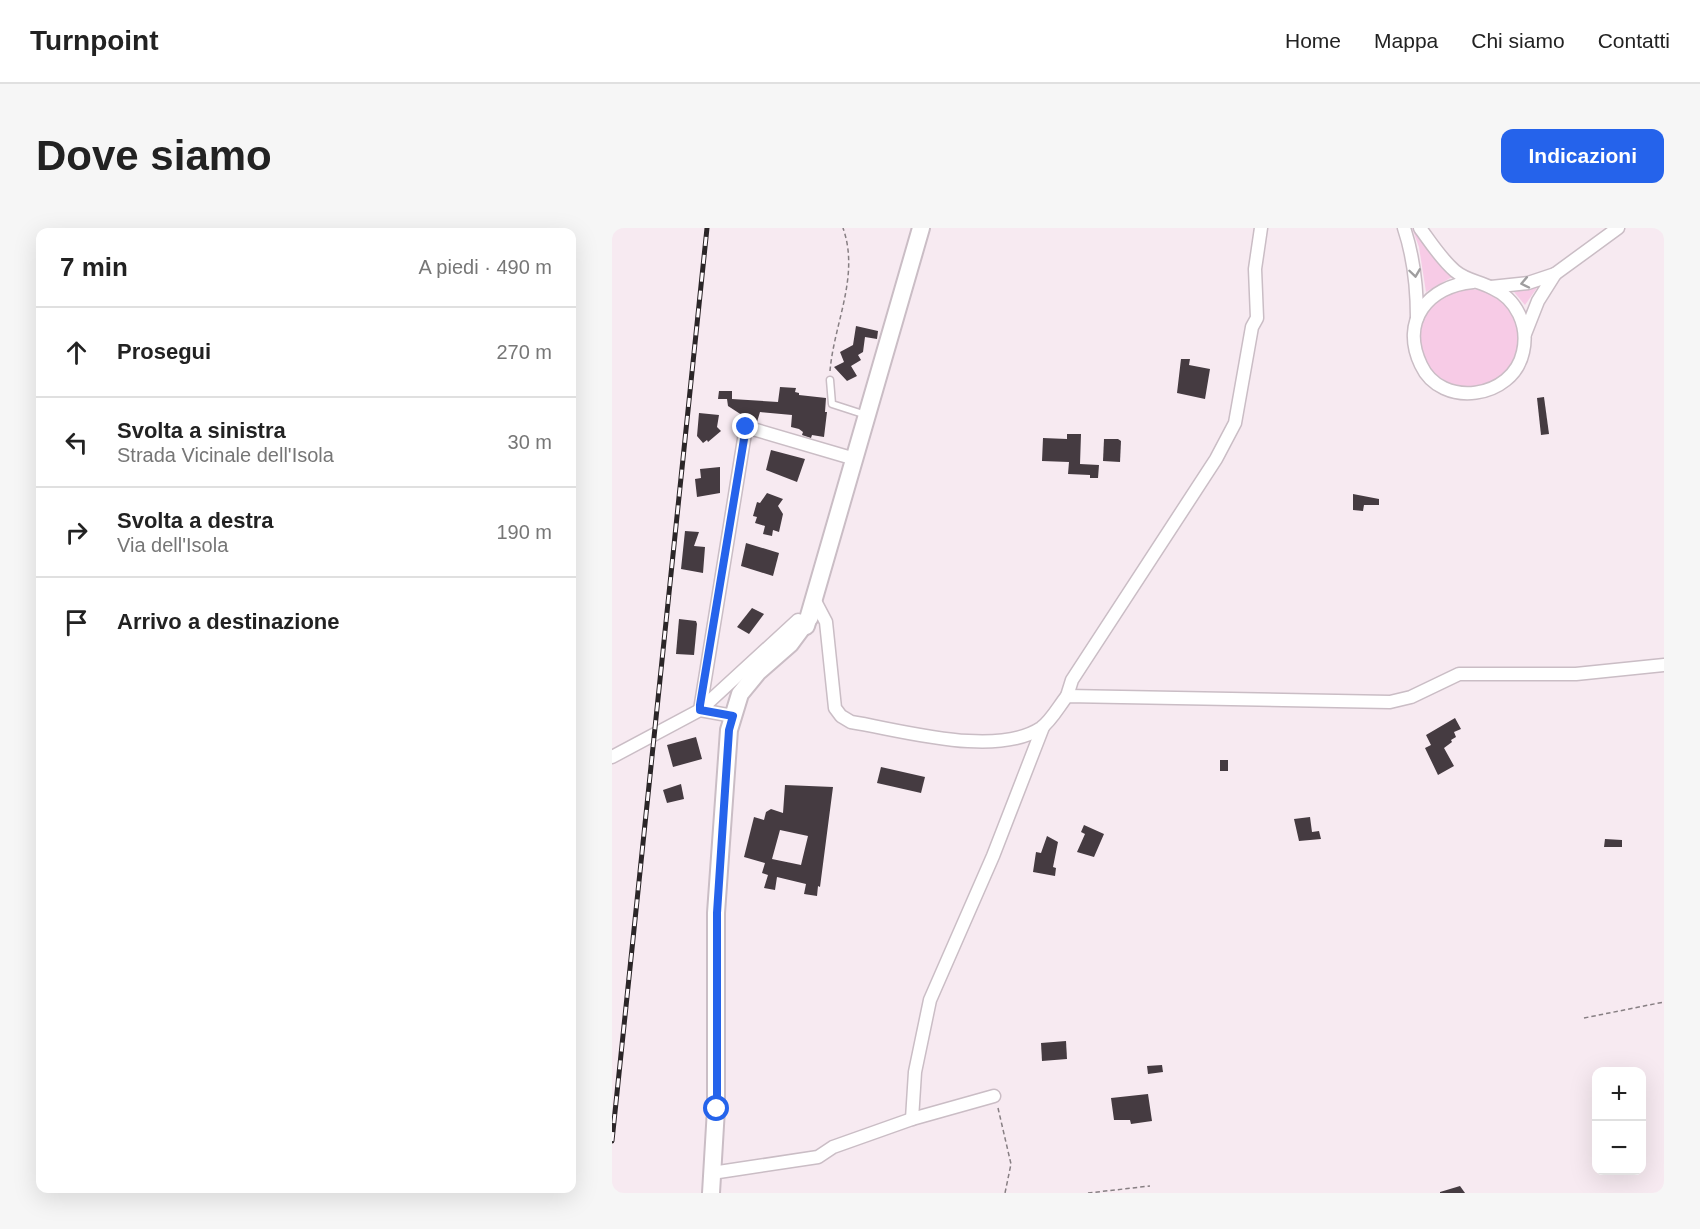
<!DOCTYPE html>
<html lang="it">
<meta charset="utf-8">
<style>
:root{--surface:#fff;--page:#f6f6f6;--text:#222;--muted:#767676;--line:#e0e0e0;--accent:#2563eb}
body{margin:0;font-family:Arial,sans-serif;background:var(--page);color:var(--text)}
.controls{position:absolute;right:18px;bottom:18px;display:grid;overflow:hidden;border-radius:12px;box-shadow:0 6px 24px #0002}
.controls button{width:54px;height:54px;display:grid;place-items:center;padding:0;border:0;border-bottom:2px solid var(--line);background:var(--surface);color:var(--text);font:30px sans-serif}
.stop{position:absolute;width:18px;height:18px;margin:-14px;border:4px solid #2563eb;border-radius:50%;background:#fff}
.stop.end{background:#2563eb;border-color:#fff;box-shadow:0 2px 6px #0008}
.list{margin:0;padding:0;list-style:none}
h2{display:flex;justify-content:space-between;align-items:center;height:78px;margin:0;padding:0 24px;font-size:26px}
h2 small{font-size:20px;font-weight:400;color:var(--muted)}
.list li{display:grid;grid-template-columns:39px 1fr auto;gap:18px;align-items:center;box-sizing:border-box;height:90px;padding:0 24px;border-top:2px solid var(--line)}
.list b{display:block;font-size:22px;white-space:nowrap}
.list p{margin:0;font-size:20px;white-space:nowrap;color:var(--muted)}
.list em{font-size:20px;font-style:normal;color:var(--muted)}
.icon{flex:none;width:33px;height:33px;fill:none;stroke:currentColor;stroke-width:2;stroke-linecap:round;stroke-linejoin:round}
.map{position:relative;flex:none;width:1052px;height:965px;overflow:hidden;border-radius:12px}
header{display:flex;align-items:center;gap:36px;box-sizing:border-box;height:84px;padding:0 30px;background:var(--surface);border-bottom:2px solid var(--line)}
header strong{font-size:28px}
nav{display:flex;gap:33px;margin-inline-start:auto;font-size:21px}
.intro{display:flex;align-items:center;justify-content:space-between;box-sizing:border-box;height:144px;padding:0 36px}
h1{margin:0;font-size:42px}
.button{padding:15px 27px;border-radius:12px;background:var(--accent);color:#fff;font-size:21px;font-weight:700}
main{display:flex;gap:36px;padding:0 36px}
aside{flex:1;background:var(--surface);border-radius:12px;box-shadow:0 6px 24px #0002}
.map>svg:first-child{display:block}
</style>
<header>
<strong>Turnpoint</strong>
<nav><a>Home</a><a>Mappa</a><a>Chi siamo</a><a>Contatti</a></nav>
</header>
<div class="intro"><h1>Dove siamo</h1><a class="button">Indicazioni</a></div>
<main>
<aside>
<h2>7 min<small>A piedi · 490 m</small></h2>
<ul class="list">
<li><svg class="icon" aria-label="ahead" viewBox="0 0 24 24"><path d="M12 20V5M6 11l6-6 6 6"/></svg><div><b>Prosegui</b></div><em>270 m</em></li>
<li><svg class="icon" aria-label="left" viewBox="0 0 24 24"><path d="M17 20v-9H6M10 6l-5 5 5 5"/></svg><div><b>Svolta a sinistra</b><p>Strada Vicinale dell'Isola</p></div><em>30 m</em></li>
<li><svg class="icon" aria-label="right" viewBox="0 0 24 24"><path d="M7 20v-9h11M14 6l5 5-5 5"/></svg><div><b>Svolta a destra</b><p>Via dell'Isola</p></div><em>190 m</em></li>
<li><svg class="icon" aria-label="arrive" viewBox="0 0 24 24"><path d="M6 21V4h12l-3 4 3 4H6"/></svg><div><b>Arrivo a destinazione</b></div></li>
</ul>
</aside>
<div class="map">
<svg width="1052" height="965" viewBox="0 0 1052 965">
<rect width="100%" height="100%" fill="#f7eaf1"/>
<g fill="#f7cbe6">
<polygon points="800,0 840,49 814,64 807,19"/>
<polygon points="927,57 913,77 902,64"/>
<circle cx="857" cy="110" r="49"/>
</g>
<g fill="#453b41" fill-rule="evenodd">
<polygon points="244,98 266,103 265,111 253,109 251,124 246,127 249,132 239,138 245,148 235,153 222,139 232,134 228,124 241,117"/>
<polygon points="569,131 578,131 577,137 598,141 593,171 565,165"/>
<polygon points="168,159 184,160 183,164 187,165 187,167 214,170 213,184 215,184 212,209 200,207 199,210 190,207 191,204 187,201 179,199 180,187 148,184 145,194 136,191 116,178 115,171 106,171 107,163 120,163 120,171 166,174"/>
<polygon points="932,169 937,206 929,207 925,170"/>
<polygon points="87,185 107,187 105,199 109,203 96,214 95,212 91,215 85,208"/>
<polygon points="455,206 469,206 468,236 487,237 486,250 478,250 478,247 456,246 457,234 430,233 431,210 455,211"/>
<polygon points="492,211 506,211 509,213 508,234 491,233"/>
<polygon points="159,222 193,231 185,254 154,242"/>
<polygon points="108,239 108,265 85,269 83,251 89,250 88,241"/>
<polygon points="155,265 171,271 166,278 171,286 167,304 161,302 160,308 151,306 153,298 143,295 145,289 141,288 145,274 148,275"/>
<polygon points="741,266 767,271 767,277 752,277 751,283 741,282"/>
<polygon points="73,303 87,304 82,318 93,319 91,345 69,341"/>
<polygon points="134,315 167,325 161,348 129,338"/>
<polygon points="140,380 152,386 137,406 125,399"/>
<polygon points="67,391 84,393 85,396 82,427 64,426"/>
<polygon points="843,490 849,501 842,504 844,509 839,512 840,514 832,520 842,538 826,547 813,520 819,517 814,507"/>
<polygon points="84,509 90,531 61,539 55,517"/>
<rect x="608" y="532" width="8" height="11"/>
<polygon points="269,539 313,549 309,565 265,555"/>
<polygon points="69,556 72,571 55,575 51,562"/>
<path d="M173 557 221 559 208 659 206 658 205 668 192 666 194 656 165 649 163 662 152 660 156 647 150 645 153 635 132 629 142 589 152 592 154 584 159 581 171 585ZM168 602 196 608 189 637 160 631Z"/>
<polygon points="698,589 700,604 707,603 709,611 687,613 682,591"/>
<polygon points="472,597 492,606 482,629 465,624 473,606 469,604"/>
<polygon points="435,608 446,614 441,639 444,640 443,648 421,644 424,624 429,625"/>
<polygon points="993,611 1010,612 1010,619 992,619"/>
<polygon points="454,813 455,831 430,833 429,815"/>
<polygon points="550,837 551,844 536,846 535,838"/>
<polygon points="536,866 540,893 519,896 518,892 502,892 499,870"/>
<polygon points="848,958 853,965 828,965 828,964"/>
</g>
<g fill="none" stroke-linecap="round" stroke-linejoin="round">
<defs>
<polyline id="service" points="218,152 220,176 254,187"/>
<g id="minor">
<path d="M792 0C802 30 805 58 805 90"/>
<path d="M808 0C819 15 829 31 843 43 855 53 867 53 880 60 905 71 917 98 911 124 901 171 829 181 809 137 788 93 816 58 861 54"/>
<polyline points="943,46 1006,0"/>
<polyline points="879,59 916,55 943,46 926,73 913,106"/>
<path d="M203 373 214 394 223 480 229 488 239 494C290 502 383 530 429 500 439 493 447 478 455 468L778 474 799 469 847 446H964L1052 437"/>
<polyline points="455,468 460,452 604,231 623,195 640,99 645,90 643,41 649,0"/>
<polyline points="88,482 134,199 243,231"/>
<polyline points="88,482 186,392"/>
<polyline points="0,529 88,482 121,488"/>
<polyline points="300,891 303,844 318,772 381,628 431,499"/>
<polyline points="100,945 206,929 221,919 300,891 382,868"/>
</g>
<g id="secondary">
<polyline points="194,398 309,0"/>
<polyline points="99,965 104,881 104,685 117,502 128,466 146,444 178,416 198,389"/>
</g>
</defs>
<use href="#service" stroke="#cabdc5" stroke-width="9"/>
<use href="#minor" stroke="#cabdc5" stroke-width="15"/>
<use href="#secondary" stroke="#cabdc5" stroke-width="20"/>
<g stroke="#877f83" stroke-width="1.5" stroke-dasharray="4.5 3" stroke-linecap="butt">
<path d="M218 143C222 95 248 48 231 0"/>
<polyline points="972,790 1052,774"/>
<polyline points="386,880 399,936 393,965"/>
<polyline points="476,965 538,958"/>
</g>
<use href="#service" stroke="#fff" stroke-width="6"/>
<use href="#minor" stroke="#fff" stroke-width="12"/>
<use href="#secondary" stroke="#fff" stroke-width="16"/>
<defs>
<polyline id="rail" points="0,913 95,0"/>
</defs>
<use href="#rail" stroke="#2b2628" stroke-width="5"/>
<use href="#rail" stroke="#fffafd" stroke-width="3" stroke-dasharray="9" stroke-linecap="butt"/>
</g>
<defs><path id="oneway-chevron" d="M-2-3.5L2.5 0L-2 3.5" fill="none" stroke-width="1.6" stroke-linecap="round" stroke-linejoin="round" transform="scale(1.5)"/></defs>
<g stroke="#9f9e9f">
<use href="#oneway-chevron" transform="translate(803 45) rotate(82)"/>
<use href="#oneway-chevron" transform="translate(913 55) rotate(168)"/>
</g>
<g fill="none" stroke-linecap="round" stroke-linejoin="round">
<polyline stroke="#2563eb" stroke-width="8" points="105,881 105,685 117,502 121,488 88,482 88,477 134,199"/>
</g>
</svg>
<div class="controls">
<button>+</button>
<button>−</button>
</div>
<div class="stop" style="left:105px;top:881px"></div>
<div class="stop end" style="left:134px;top:199px"></div>
</div>
</main>
